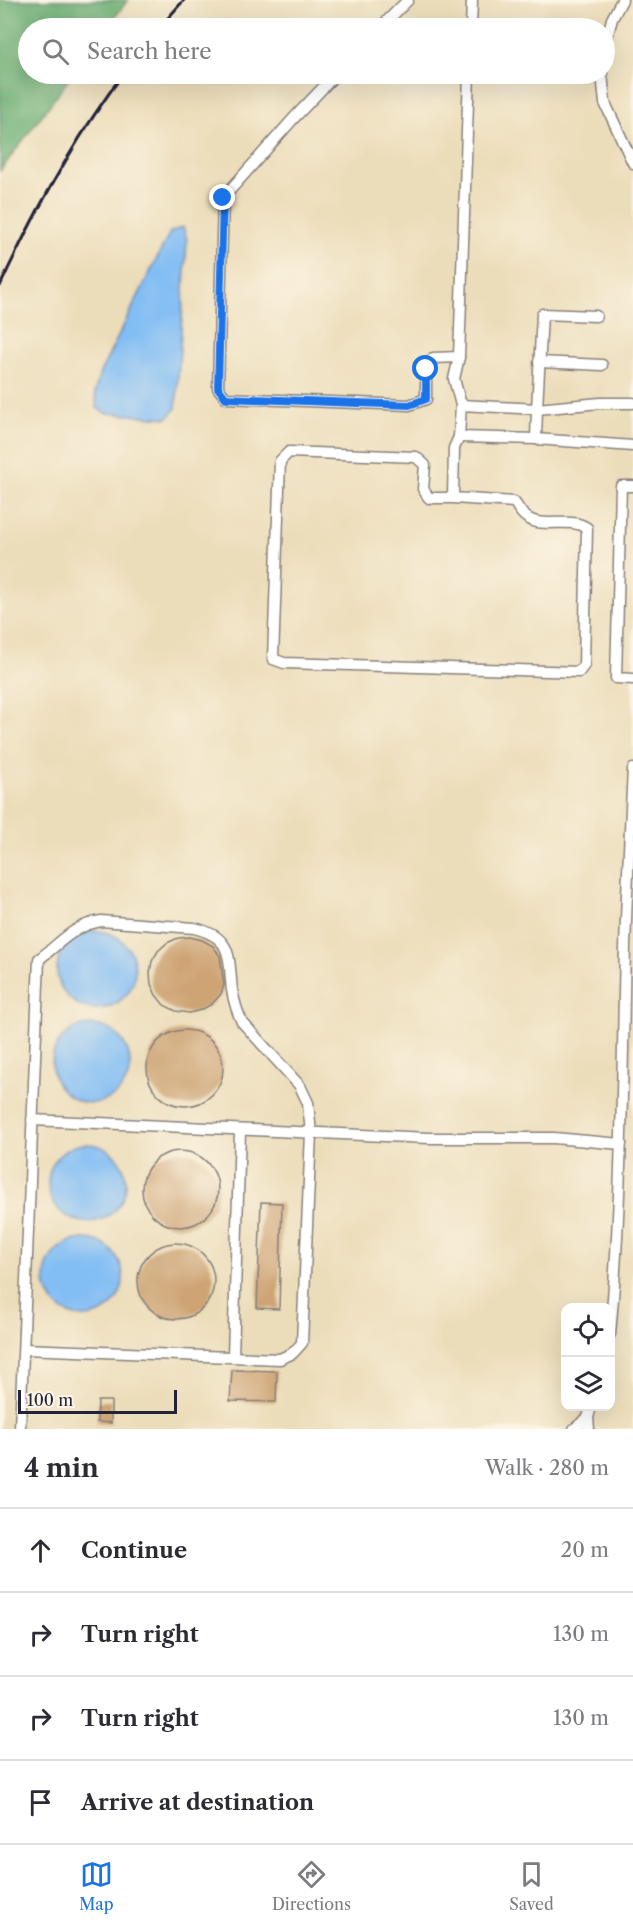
<!DOCTYPE html>
<meta charset="utf-8">
<style>
:root{--surface:#fff;--page:#f7f7f7;--text:#2b2b33;--muted:#7c7c81;--line:#e1e1e2;--accent:#1a73e8}
body{margin:0;font-family:"Libre Caslon Text",serif;background:var(--page);color:var(--text)}
.controls{position:absolute;right:18px;bottom:18px;display:grid;overflow:hidden;border-radius:12px;box-shadow:0 6px 24px #0002}
.controls button{width:54px;height:54px;display:grid;place-items:center;padding:0;border:0;border-bottom:2px solid var(--line);background:var(--surface);color:var(--text);font:30px sans-serif}
.scale{position:absolute;left:18px;bottom:15px;width:159px;box-sizing:border-box;padding-left:6px;border:3px solid #22223b;border-top:0;font-size:16px;line-height:21px;white-space:nowrap;color:#22223b;-webkit-text-stroke:4px #fcf5e5;paint-order:stroke}
.stop{position:absolute;width:18px;height:18px;margin:-14px;border:4px solid #1a73e8;border-radius:50%;background:#fff}
.stop.end{background:#1a73e8;border-color:#fff;box-shadow:0 2px 6px #0008}
.list{margin:0;padding:0;list-style:none}
h2{display:flex;justify-content:space-between;align-items:center;height:78px;margin:0;padding:0 24px;font-size:26px}
h2 small{font-size:20px;font-weight:400;color:var(--muted)}
.list li{display:grid;grid-template-columns:39px 1fr auto;gap:18px;align-items:center;box-sizing:border-box;height:84px;padding:0 24px;border-top:2px solid var(--line)}
.list b{display:block;font-size:22px;white-space:nowrap}
.list em{font-size:20px;font-style:normal;color:var(--muted)}
.icon{flex:none;width:33px;height:33px;fill:none;stroke:currentColor;stroke-width:2;stroke-linecap:round;stroke-linejoin:round}
.map{position:relative;flex:none;width:633px;height:1429px;overflow:hidden}
.search{position:absolute;background:var(--surface);box-shadow:0 6px 24px #0002;left:18px;right:18px;top:18px;height:66px;display:flex;align-items:center;gap:15px;box-sizing:border-box;padding:0 21px;border-radius:33px;color:var(--muted);font-size:22px}
.sheet{height:414px;background:var(--surface)}
nav{display:flex;justify-content:space-around;align-items:center;box-sizing:border-box;height:84px;border-top:2px solid var(--line);background:var(--surface);font-size:16px;color:var(--muted)}
nav a{display:grid;justify-items:center;gap:3px}
nav .on{color:var(--accent)}
.map>svg:first-child{display:block}
</style>
<div class="map">
<svg width="633" height="1429" viewBox="0 0 633 1429">
<rect width="100%" height="100%" fill="#fcf5e5"/>
<filter id="ink" filterUnits="userSpaceOnUse"><feTurbulence type="fractalNoise" baseFrequency=".0167" numOctaves="2"/><feDisplacementMap in="SourceGraphic" scale="12" xChannelSelector="R" yChannelSelector="G"/><feConvolveMatrix kernelMatrix="1 2 1 2 8 2 1 2 1" color-interpolation-filters="sRGB"/></filter>
<filter id="wash" filterUnits="userSpaceOnUse"><feTurbulence type="fractalNoise" baseFrequency=".008" numOctaves="4" result="noise"/><feDisplacementMap in="SourceGraphic" scale="24" xChannelSelector="R" yChannelSelector="G"/><feGaussianBlur stdDeviation="1.35" result="paint"/><feColorMatrix in="noise" values="0 0 0 0 0 0 0 0 0 0 0 0 0 0 0 0 0 1.4 0 .05"/><feComposite in="paint" operator="in"/></filter>
<g filter="url(#wash)">
<rect width="100%" height="100%" fill="#ecddba"/>
<polygon fill="#67ac71" stroke="#446756" stroke-width="1.5" points="0,0 128,0 107,28 28,28 28,74 73,74 0,171"/>
<g fill="#82bdf4" stroke="#527098" stroke-width="1.5">
<polygon points="183,227 187,240 176,409 167,418 105,413 97,408 95,391 100,373 170,232"/>
<circle cx="96" cy="970" r="39"/>
<circle cx="91" cy="1064" r="39"/>
<circle cx="87" cy="1183" r="39"/>
<circle cx="84" cy="1278" r="39"/>
</g>
<g id="blocks">
<g fill="#cea475">
<polygon points="190,937 202,940 213,946 220,956 224,985 221,994 212,1004 201,1010 189,1013 176,1011 164,1005 156,995 151,984 150,973 152,961 158,951 167,943 178,938"/>
<circle cx="185" cy="1068" r="38"/>
<circle cx="180" cy="1189" r="38"/>
<polygon points="261,1202 282,1203 279,1309 257,1308"/>
<circle cx="176" cy="1281" r="38"/>
<polygon points="232,1370 277,1371 276,1402 230,1401"/>
<polygon points="98,1401 111,1401 111,1423 97,1422"/>
</g>
</g>
</g>
<g filter="url(#ink)">
<use href="#blocks" fill-opacity="0" stroke="#87807a" stroke-width="1.5"/>
<g fill="none" stroke-linecap="round" stroke-linejoin="round">
<defs>
<g id="minor">
<polyline points="380,28 408,0"/>
<polyline points="471,28 472,0"/>
<polyline points="604,48 612,19 622,0"/>
<polyline points="336,74 294,118 223,198 218,388 226,398 409,405 426,399 426,369 433,358 459,357"/>
<polyline points="602,74 605,103 633,163"/>
<polyline points="539,362 602,365"/>
<polyline points="633,403 600,403 537,409 536,439 633,446"/>
<polyline points="461,405 454,379 459,357 469,74"/>
<polyline points="536,439 459,437 461,405 537,409 542,314 596,316"/>
<polyline points="633,486 621,486 616,678 633,679"/>
<path d="M453 498H429L423 489 425 465 416 457 289 452 280 461 273 659 284 663 579 672 584 665 587 528C569 516 543 530 526 517 521 514 518 507 514 502L453 498 454 448 459 437"/>
<polyline points="32,1120 429,1138 554,1138 621,1144"/>
<path d="M610 1334C622 1205 622 1076 625 947 627 887 630 828 633 769"/>
<polyline points="233,1356 240,1131"/>
<path d="M20 1429 39 959C61 943 72 926 101 921L194 928C234 937 228 958 232 990 234 1001 237 1012 242 1022L300 1086 308 1103 311 1133 302 1343 293 1353 280 1359 24 1349"/>
<polyline points="574,1429 588,1418"/>
<polyline points="589,1429 588,1418 591,1406"/>
</g>
</defs>
<use href="#minor" stroke="#87807a" stroke-width="13"/>
<use href="#minor" stroke="#fff" stroke-width="10"/>
<g stroke="#22223b" stroke-width="3">
<polyline points="159,28 184,0"/>
<path d="M0 286C35 211 74 140 123 74"/>
</g>
</g>
</g>
<g fill="none" stroke-linecap="round" stroke-linejoin="round" filter="url(#ink)">
<polyline stroke="#1a73e8" stroke-width="8" points="223,198 218,388 226,398 409,405 426,399 426,369"/>
</g>
</svg>
<div class="controls">
<button><svg class="icon" aria-label="locate" viewBox="0 0 24 24"><circle cx="12" cy="12" r="6"/><path d="M12 2v4M12 18v4M2 12h4M18 12h4"/></svg></button>
<button><svg class="icon" aria-label="layers" viewBox="0 0 24 24"><path d="M12 4l9 5-9 5-9-5zM3 14l9 5 9-5"/></svg></button>
</div>
<div class="scale">100 m</div>
<div class="stop" style="left:426px;top:369px"></div>
<div class="stop end" style="left:223px;top:198px"></div>
<div class="search"><svg class="icon" aria-label="search" viewBox="0 0 24 24"><circle cx="10" cy="10" r="6"/><path d="M15 15l6 6"/></svg>Search here</div>
</div>
<section class="sheet">
<h2>4 min<small>Walk · 280 m</small></h2>
<ul class="list">
<li><svg class="icon" aria-label="ahead" viewBox="0 0 24 24"><path d="M12 20V5M6 11l6-6 6 6"/></svg><div><b>Continue</b></div><em>20 m</em></li>
<li><svg class="icon" aria-label="right" viewBox="0 0 24 24"><path d="M7 20v-9h11M14 6l5 5-5 5"/></svg><div><b>Turn right</b></div><em>130 m</em></li>
<li><svg class="icon" aria-label="right" viewBox="0 0 24 24"><path d="M7 20v-9h11M14 6l5 5-5 5"/></svg><div><b>Turn right</b></div><em>130 m</em></li>
<li><svg class="icon" aria-label="arrive" viewBox="0 0 24 24"><path d="M6 21V4h12l-3 4 3 4H6"/></svg><div><b>Arrive at destination</b></div></li>
</ul>
</section>
<nav>
<a class="on"><svg class="icon" aria-label="map" viewBox="0 0 24 24"><path d="M3 6l6-2 6 2 6-2v14l-6 2-6-2-6 2zM9 4v14M15 6v14"/></svg>Map</a>
<a><svg class="icon" aria-label="directions" viewBox="0 0 24 24"><path d="M12 3l9 9-9 9-9-9zM9 14v-3h6M13 9l2 2-2 2"/></svg>Directions</a>
<a><svg class="icon" aria-label="saved" viewBox="0 0 24 24"><path d="M7 4h10v16l-5-4-5 4z"/></svg>Saved</a>
</nav>
